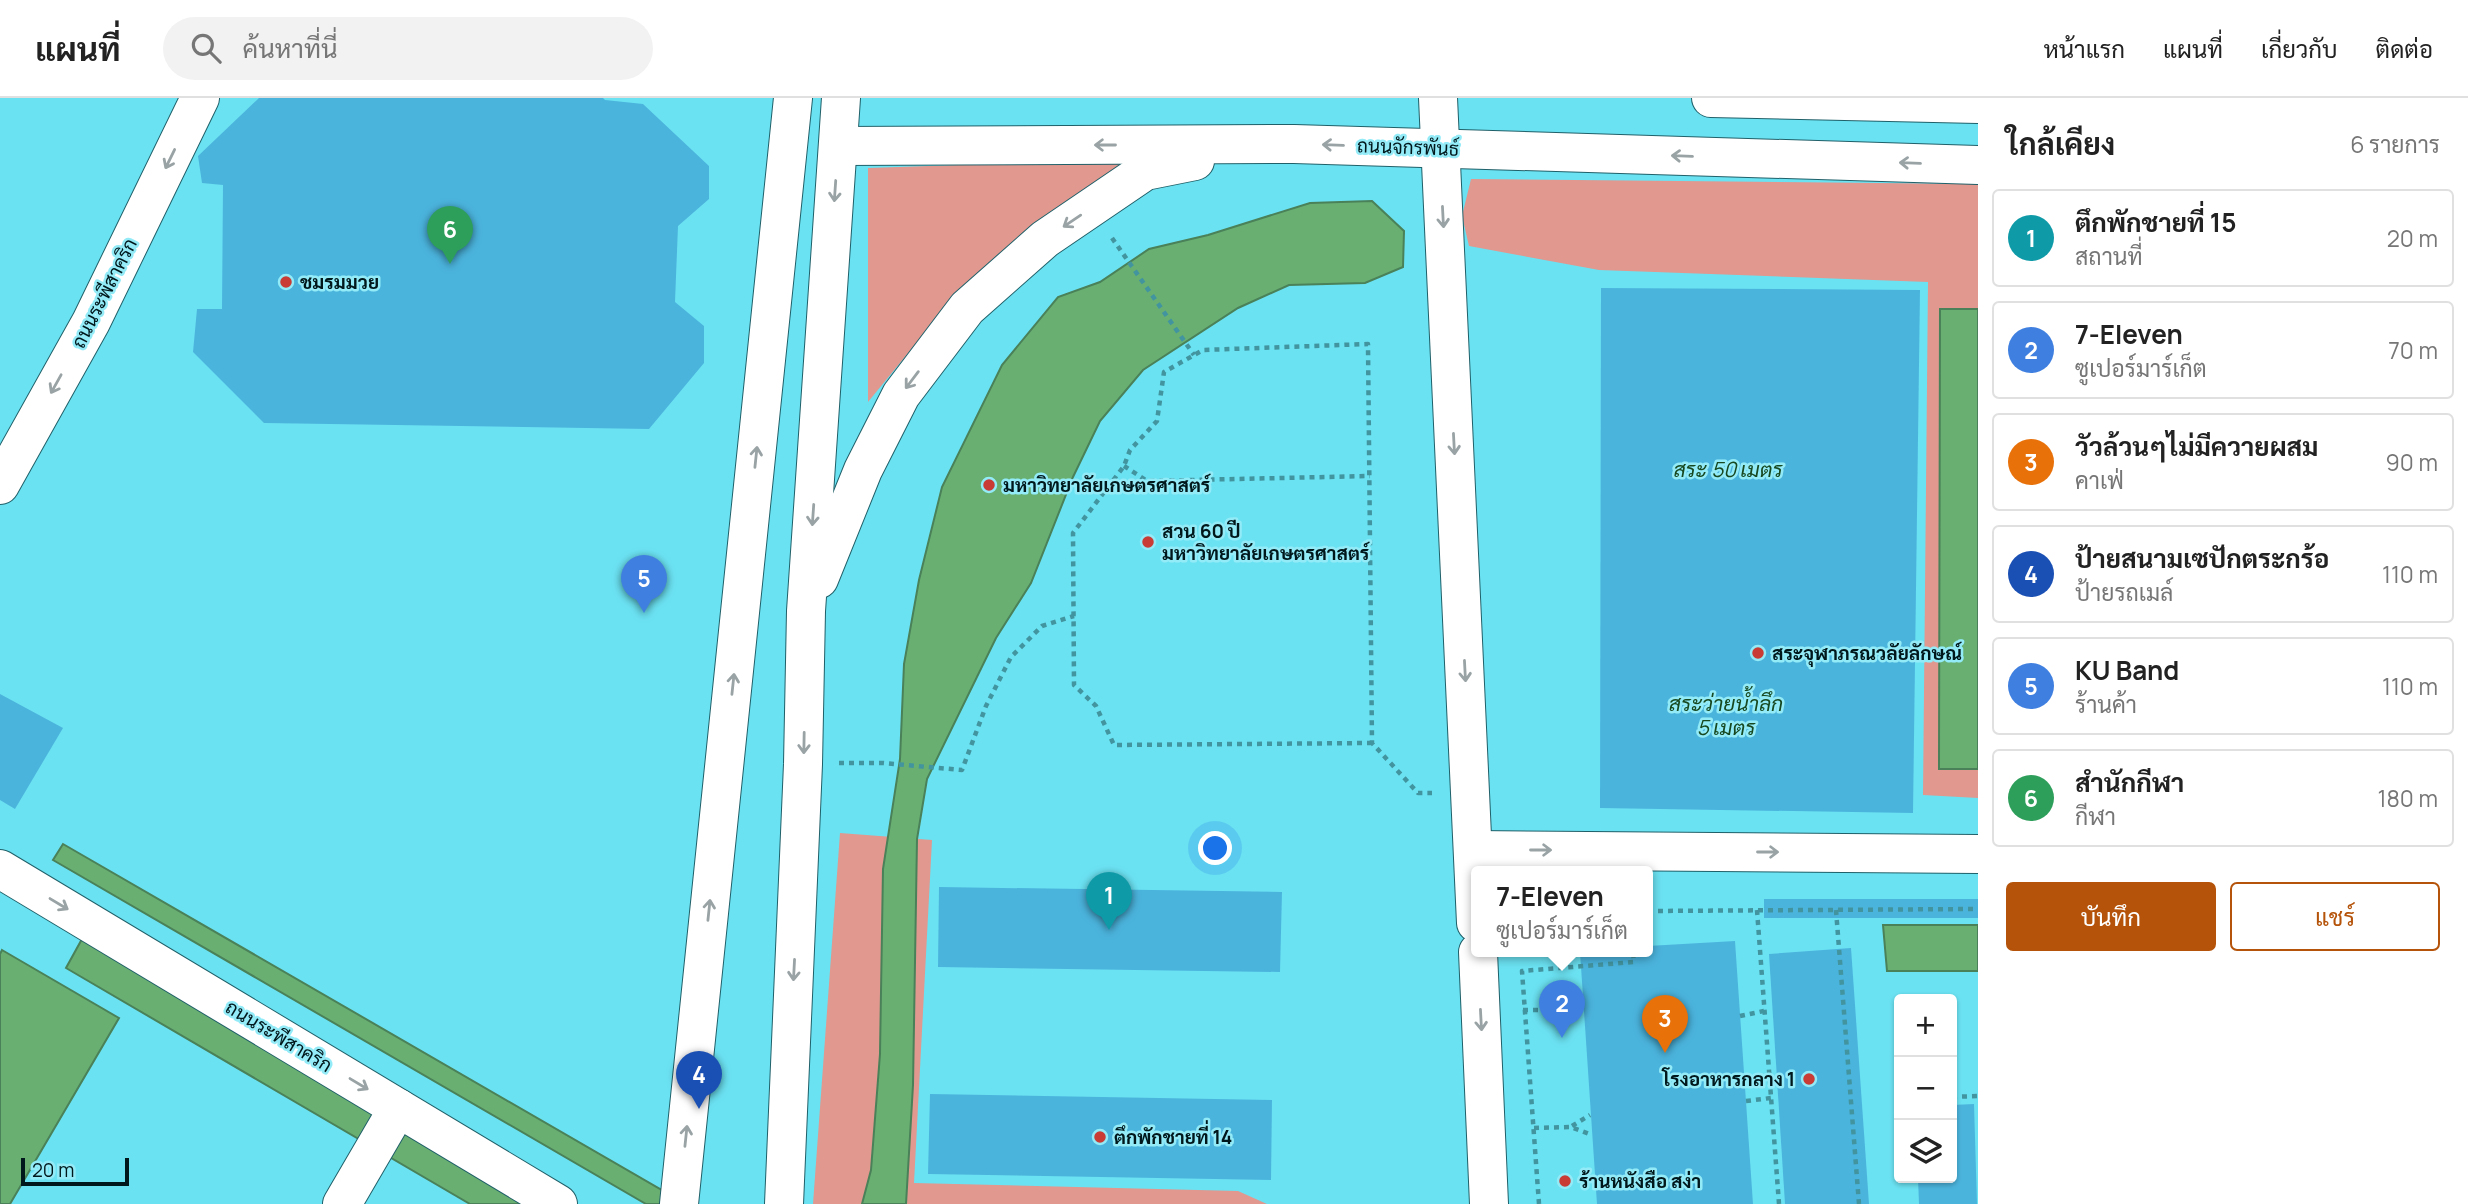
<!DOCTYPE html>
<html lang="th">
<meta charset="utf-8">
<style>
:root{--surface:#fff;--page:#f2f2f2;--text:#222;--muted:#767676;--line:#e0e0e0;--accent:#b45309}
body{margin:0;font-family:Manrope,Sarabun,sans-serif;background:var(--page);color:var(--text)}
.controls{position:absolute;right:21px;bottom:21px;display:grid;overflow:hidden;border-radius:7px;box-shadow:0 2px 5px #0004}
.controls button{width:63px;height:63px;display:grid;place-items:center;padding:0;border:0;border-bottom:2px solid var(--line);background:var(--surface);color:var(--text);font:35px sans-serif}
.scale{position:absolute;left:21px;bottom:18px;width:108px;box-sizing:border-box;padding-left:7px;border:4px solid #00171b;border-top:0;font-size:19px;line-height:24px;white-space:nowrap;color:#00171b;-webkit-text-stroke:5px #93ebf8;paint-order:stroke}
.you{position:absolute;left:1216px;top:751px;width:24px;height:24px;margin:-18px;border:5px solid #fff;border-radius:50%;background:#1a73e8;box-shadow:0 0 0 10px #1a73e833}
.badge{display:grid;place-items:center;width:46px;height:46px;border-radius:50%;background:var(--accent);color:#fff;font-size:23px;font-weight:700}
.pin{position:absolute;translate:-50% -58px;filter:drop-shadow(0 2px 4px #0008)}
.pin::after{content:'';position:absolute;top:37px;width:24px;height:21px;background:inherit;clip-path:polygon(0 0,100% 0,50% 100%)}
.popup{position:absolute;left:1471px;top:768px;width:182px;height:91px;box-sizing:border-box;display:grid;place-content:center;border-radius:7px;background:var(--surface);filter:drop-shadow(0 2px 5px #0005);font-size:23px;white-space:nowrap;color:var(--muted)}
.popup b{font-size:26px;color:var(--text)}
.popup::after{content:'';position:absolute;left:50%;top:100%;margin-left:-14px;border:14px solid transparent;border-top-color:var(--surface)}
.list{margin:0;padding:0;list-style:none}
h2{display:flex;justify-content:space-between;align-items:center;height:91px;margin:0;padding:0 28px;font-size:30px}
h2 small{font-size:23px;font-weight:400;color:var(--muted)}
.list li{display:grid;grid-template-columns:46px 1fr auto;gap:21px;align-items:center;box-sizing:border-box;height:98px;margin:0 14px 14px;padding:0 14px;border:2px solid var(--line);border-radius:7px}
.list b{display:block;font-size:26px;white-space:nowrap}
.list p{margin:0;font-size:23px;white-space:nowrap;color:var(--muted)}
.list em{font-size:23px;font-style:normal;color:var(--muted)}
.actions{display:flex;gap:14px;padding:21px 28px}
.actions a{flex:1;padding:16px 0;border:2px solid var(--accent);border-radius:7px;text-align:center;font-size:24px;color:var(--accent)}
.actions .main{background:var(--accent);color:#fff}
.icon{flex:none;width:38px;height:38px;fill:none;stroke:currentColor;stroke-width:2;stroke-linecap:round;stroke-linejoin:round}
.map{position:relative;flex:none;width:1978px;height:1106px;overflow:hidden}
header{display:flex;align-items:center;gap:42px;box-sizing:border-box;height:98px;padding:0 35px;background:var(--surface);border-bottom:2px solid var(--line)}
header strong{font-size:33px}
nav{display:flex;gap:38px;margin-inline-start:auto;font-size:24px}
.search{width:490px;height:63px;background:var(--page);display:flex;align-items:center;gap:18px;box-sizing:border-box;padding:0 24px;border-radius:38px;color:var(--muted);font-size:26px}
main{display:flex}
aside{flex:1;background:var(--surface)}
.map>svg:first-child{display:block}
</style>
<header>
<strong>แผนที่</strong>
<div class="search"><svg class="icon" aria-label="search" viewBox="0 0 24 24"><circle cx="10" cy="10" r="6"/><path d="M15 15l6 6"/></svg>ค้นหาที่นี่</div>
<nav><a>หน้าแรก</a><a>แผนที่</a><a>เกี่ยวกับ</a><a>ติดต่อ</a></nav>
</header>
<main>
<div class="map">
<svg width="1978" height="1106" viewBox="0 0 1978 1106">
<rect width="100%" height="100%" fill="#6be2f2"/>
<g fill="#e0988f">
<polygon points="1132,61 945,210 868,304 868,70"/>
<polygon points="1471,81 1978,86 1978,700 1923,697 1928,184 1599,172 1469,148 1462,118"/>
<polygon points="840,735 932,742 914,1085 1238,1093 1267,1106 813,1106"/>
</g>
<g fill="#69af72" stroke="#4a8158" stroke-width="2">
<polygon points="1372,103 1404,133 1403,169 1365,185 1289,187 1238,210 1143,272 1100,323 1073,379 1031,485 996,540 927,681 917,741 913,987 906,1106 862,1106 871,1072 880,956 883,771 900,661 904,566 919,482 942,389 1002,267 1058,199 1100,184 1149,151 1208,137 1310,105"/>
<polygon points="1940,211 1978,211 1978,671 1939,671"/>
<polygon points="63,746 686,1106 646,1106 53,762"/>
<polygon points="1883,827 1978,827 1978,873 1887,873"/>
<polygon points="82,841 534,1106 470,1106 66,870"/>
<polygon points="2,852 119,920 10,1106 0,1106 0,856"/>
</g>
<g fill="#4bb4dd">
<polygon points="259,0 603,0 605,2 643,6 709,68 709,101 678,128 675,204 704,228 704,265 649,331 264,325 193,254 197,211 222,211 223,87 202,85 198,58"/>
<polygon points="1601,190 1920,192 1913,715 1600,710"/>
<polygon points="0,596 63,630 15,711 0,702"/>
<polygon points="939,789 1282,794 1280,874 938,869"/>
<rect x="1764" y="801" width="214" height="19"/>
<polygon points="1735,843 1753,1106 1597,1106 1580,854 1648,854 1648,848"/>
<polygon points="1851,850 1869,1106 1785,1106 1769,856"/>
<polygon points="930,996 1272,1002 1271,1082 928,1076"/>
<polygon points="1974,1006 1977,1106 1919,1106 1918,1080 1952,1080 1952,1007"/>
</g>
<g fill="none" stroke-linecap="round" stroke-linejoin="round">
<defs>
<g id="minor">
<polyline points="1438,0 1476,825"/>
<polyline points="1711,0 1978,6"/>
<polyline points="839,48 1294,46 1978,67"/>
<polyline points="0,387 91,224 200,0"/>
<polyline points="819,481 863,372 901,297 967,210 1045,141 1145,73 1195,63"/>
<polyline points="1473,752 1978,756"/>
<polyline points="0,771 558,1106"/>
<polyline points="1478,854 1489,1106"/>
<polyline points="342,1106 398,1010"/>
<polyline points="679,1106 793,0"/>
<polyline points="784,1106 803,666 806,513 841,0"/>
</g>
</defs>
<use href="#minor" stroke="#206069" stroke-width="40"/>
<g stroke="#42949f" stroke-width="4.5" stroke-dasharray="5 5" stroke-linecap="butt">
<polyline points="1112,140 1194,257"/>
<polyline points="1124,368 1147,383 1370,378"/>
<polyline points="1372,645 1114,647 1096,608 1074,587 1073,435 1124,368 1130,352 1157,323 1164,274 1203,252 1368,246 1372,645 1418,695 1432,695"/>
<polyline points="839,665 883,665 962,672 986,608 1011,559 1042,528 1074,518"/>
<polyline points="1757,812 1779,1106"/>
<polyline points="1836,812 1859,1106"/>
<polyline points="1648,813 1978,811"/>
<polyline points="1523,912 1540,912"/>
<polyline points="1740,918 1764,913"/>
<polyline points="1952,999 1978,998"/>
<polyline points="1746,1003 1771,1000"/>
<polyline points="1572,1028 1590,1017"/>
<polyline points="1534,1030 1571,1029 1592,1037"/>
<polyline points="1539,1106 1522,873 1634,864 1633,854"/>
</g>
<use href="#minor" stroke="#fff" stroke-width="38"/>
</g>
<defs><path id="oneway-shaft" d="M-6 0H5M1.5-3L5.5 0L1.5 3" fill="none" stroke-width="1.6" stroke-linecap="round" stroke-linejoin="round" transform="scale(1.75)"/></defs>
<g stroke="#99a2a4">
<use href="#oneway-shaft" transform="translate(1105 47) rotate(180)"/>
<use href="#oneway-shaft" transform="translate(1333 47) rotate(-178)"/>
<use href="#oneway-shaft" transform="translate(1682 58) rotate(-178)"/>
<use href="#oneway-shaft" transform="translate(170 61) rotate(116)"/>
<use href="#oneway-shaft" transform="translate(1910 65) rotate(-178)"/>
<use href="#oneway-shaft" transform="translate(835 93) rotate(94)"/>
<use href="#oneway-shaft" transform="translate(1443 119) rotate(87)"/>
<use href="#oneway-shaft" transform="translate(1072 123) rotate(146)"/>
<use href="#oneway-shaft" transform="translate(912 282) rotate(127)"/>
<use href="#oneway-shaft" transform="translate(56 286) rotate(119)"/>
<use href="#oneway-shaft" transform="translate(1454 346) rotate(87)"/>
<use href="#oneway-shaft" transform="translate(756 359) rotate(-84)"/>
<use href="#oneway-shaft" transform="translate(813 417) rotate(94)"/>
<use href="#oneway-shaft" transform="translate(1465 573) rotate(87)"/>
<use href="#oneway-shaft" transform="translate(733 586) rotate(-84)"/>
<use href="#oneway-shaft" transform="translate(804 645) rotate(91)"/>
<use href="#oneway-shaft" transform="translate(1541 752)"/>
<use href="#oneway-shaft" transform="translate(1768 754)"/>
<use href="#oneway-shaft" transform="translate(59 806) rotate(31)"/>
<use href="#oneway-shaft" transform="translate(709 812) rotate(-84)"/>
<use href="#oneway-shaft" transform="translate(794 872) rotate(93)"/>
<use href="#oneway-shaft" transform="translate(1481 922) rotate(87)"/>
<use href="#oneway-shaft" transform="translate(359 986) rotate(31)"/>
<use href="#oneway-shaft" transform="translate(686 1038) rotate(-84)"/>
</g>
<g fill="#c93b35" stroke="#93ebf8" stroke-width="2.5">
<circle cx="286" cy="184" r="7"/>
<circle cx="989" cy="387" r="7"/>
<circle cx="1148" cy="444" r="7"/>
<circle cx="1758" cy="555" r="7"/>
<circle cx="1809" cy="981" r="7"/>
<circle cx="1100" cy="1039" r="7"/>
<circle cx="1565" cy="1083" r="7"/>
</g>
<g text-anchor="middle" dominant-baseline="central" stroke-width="5" stroke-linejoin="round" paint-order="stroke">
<g font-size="19" fill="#00171b" stroke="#93ebf8">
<text transform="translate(1408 49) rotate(2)">ถนนจักรพันธ์</text>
<text transform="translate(104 195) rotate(-63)">ถนนระพีสาคริก</text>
<text transform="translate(279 938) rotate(31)">ถนนระพีสาคริก</text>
</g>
<g font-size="19" font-weight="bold" fill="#00171b" stroke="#93ebf8" text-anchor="start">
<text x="300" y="184">ชมรมมวย</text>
<text x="1003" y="387">มหาวิทยาลัยเกษตรศาสตร์</text>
<text x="1162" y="433">สวน 60 ปี<tspan x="1162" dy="22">มหาวิทยาลัยเกษตรศาสตร์</tspan></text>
<text x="1772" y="555">สระจุฬาภรณวลัยลักษณ์</text>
<text x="1795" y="981" text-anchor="end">โรงอาหารกลาง 1</text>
<text x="1114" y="1039">ตึกพักชายที่ 14</text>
<text x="1579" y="1083">ร้านหนังสือ สง่า</text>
</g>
<g font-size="21" font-style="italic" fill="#174820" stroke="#93ebf8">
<text x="1728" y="371">สระ 50 เมตร</text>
<text x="1726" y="605">สระว่ายน้ำลึก<tspan x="1726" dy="24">5 เมตร</tspan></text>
</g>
</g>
</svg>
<div class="controls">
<button>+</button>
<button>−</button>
<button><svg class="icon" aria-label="layers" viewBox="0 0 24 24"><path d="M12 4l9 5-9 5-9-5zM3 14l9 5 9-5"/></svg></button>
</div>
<div class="scale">20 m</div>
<div class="you"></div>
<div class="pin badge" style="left:1109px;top:832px;background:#0f9aa8">1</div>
<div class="pin badge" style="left:1562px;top:940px;background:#3f7fe0">2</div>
<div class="popup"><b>7-Eleven</b>ซูเปอร์มาร์เก็ต</div>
<div class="pin badge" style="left:1665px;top:955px;background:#e8710a">3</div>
<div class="pin badge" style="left:699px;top:1011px;background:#1a4fb4">4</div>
<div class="pin badge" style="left:644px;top:515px;background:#3f7fe0">5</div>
<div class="pin badge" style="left:450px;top:166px;background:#2e9e5b">6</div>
</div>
<aside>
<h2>ใกล้เคียง<small>6 รายการ</small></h2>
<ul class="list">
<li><span class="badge" style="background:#0f9aa8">1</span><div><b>ตึกพักชายที่ 15</b><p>สถานที่</p></div><em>20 m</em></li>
<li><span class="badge" style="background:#3f7fe0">2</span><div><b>7-Eleven</b><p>ซูเปอร์มาร์เก็ต</p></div><em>70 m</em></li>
<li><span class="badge" style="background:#e8710a">3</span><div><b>วัวล้วนๆไม่มีควายผสม</b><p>คาเฟ่</p></div><em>90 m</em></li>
<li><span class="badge" style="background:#1a4fb4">4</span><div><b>ป้ายสนามเซปักตระกร้อ</b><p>ป้ายรถเมล์</p></div><em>110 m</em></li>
<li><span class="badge" style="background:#3f7fe0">5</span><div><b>KU Band</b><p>ร้านค้า</p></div><em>110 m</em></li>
<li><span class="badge" style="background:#2e9e5b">6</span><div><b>สำนักกีฬา</b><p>กีฬา</p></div><em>180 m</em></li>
</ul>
<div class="actions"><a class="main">บันทึก</a><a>แชร์</a></div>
</aside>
</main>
